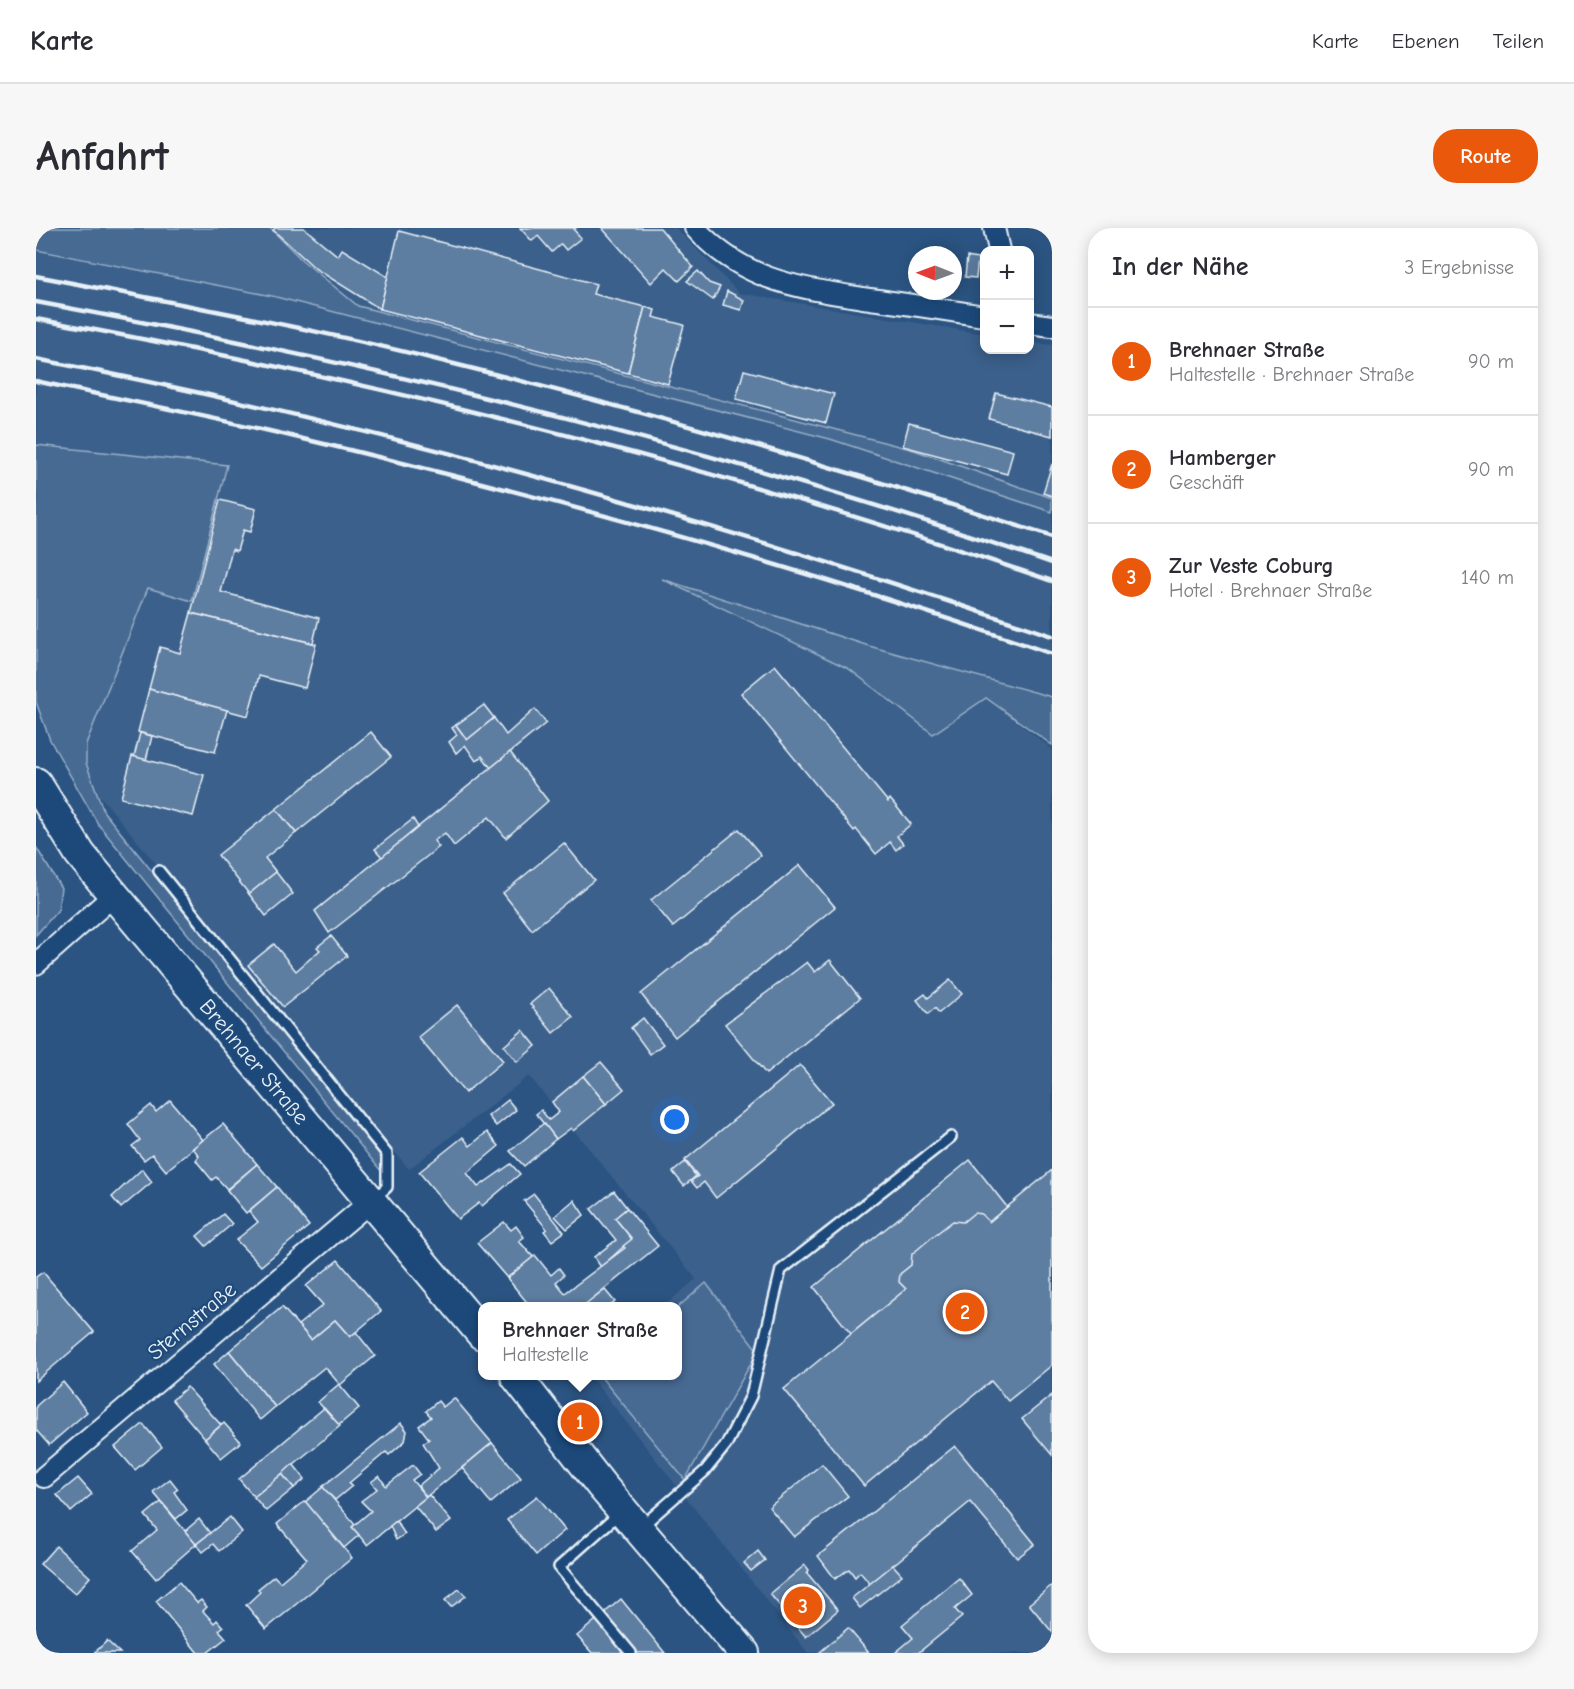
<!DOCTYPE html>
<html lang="de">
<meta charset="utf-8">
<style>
:root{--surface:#fff;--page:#f7f7f7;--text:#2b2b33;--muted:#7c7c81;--line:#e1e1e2;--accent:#ea580c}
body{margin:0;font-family:"Comic Neue",sans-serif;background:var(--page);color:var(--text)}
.controls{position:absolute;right:18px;top:18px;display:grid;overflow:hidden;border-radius:12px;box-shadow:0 3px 15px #0003}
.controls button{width:54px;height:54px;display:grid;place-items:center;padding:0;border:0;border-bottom:2px solid var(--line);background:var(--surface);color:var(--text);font:30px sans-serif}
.compass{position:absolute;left:872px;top:18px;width:54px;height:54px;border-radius:50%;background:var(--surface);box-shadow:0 3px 15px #0003;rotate:271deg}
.you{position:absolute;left:639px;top:892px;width:21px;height:21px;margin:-15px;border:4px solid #fff;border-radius:50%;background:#1a73e8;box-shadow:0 0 0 9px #1a73e833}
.badge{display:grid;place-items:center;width:39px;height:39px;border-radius:50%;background:var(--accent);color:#fff;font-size:20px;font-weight:700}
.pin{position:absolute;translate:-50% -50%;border:3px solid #fff;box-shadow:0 2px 6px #0006}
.popup{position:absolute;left:442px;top:1074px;width:204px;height:78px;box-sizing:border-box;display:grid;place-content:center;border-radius:12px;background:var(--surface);filter:drop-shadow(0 2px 4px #0005);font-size:20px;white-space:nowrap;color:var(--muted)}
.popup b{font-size:22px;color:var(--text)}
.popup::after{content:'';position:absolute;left:50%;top:100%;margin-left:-12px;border:12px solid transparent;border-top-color:var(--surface)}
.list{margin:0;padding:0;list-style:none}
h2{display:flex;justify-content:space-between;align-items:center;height:78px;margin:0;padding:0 24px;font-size:26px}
h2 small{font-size:20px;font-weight:400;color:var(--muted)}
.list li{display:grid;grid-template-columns:39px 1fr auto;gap:18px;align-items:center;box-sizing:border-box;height:108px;padding:0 24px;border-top:2px solid var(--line)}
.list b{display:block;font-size:22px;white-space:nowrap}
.list p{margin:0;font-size:20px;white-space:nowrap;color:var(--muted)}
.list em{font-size:20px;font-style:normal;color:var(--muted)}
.map{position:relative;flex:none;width:1016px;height:1425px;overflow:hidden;border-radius:24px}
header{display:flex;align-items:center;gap:36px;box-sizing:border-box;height:84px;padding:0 30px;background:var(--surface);border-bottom:2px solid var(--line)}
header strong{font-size:28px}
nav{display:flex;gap:33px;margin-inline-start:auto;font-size:21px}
.intro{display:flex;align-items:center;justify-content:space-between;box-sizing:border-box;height:144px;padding:0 36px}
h1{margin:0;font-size:42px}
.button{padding:15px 27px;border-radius:24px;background:var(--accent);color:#fff;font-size:21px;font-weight:700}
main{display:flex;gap:36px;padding:0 36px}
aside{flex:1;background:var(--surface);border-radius:24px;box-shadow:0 3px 15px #0003}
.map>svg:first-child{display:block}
</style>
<header>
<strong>Karte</strong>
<nav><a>Karte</a><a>Ebenen</a><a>Teilen</a></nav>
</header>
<div class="intro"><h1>Anfahrt</h1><a class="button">Route</a></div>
<main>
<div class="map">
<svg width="1016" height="1425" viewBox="0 0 1016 1425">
<rect width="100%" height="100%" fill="#2b5482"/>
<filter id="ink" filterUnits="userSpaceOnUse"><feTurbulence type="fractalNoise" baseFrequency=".0167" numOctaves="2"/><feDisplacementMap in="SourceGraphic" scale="12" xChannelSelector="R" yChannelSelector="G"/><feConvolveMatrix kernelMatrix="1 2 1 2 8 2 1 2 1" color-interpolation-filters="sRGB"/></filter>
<g filter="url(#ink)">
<g fill="#3a608b">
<polygon points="234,0 640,0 703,65 948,106 948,122 993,122 994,114 1016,117 1016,270 878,222 322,78 266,32"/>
<polygon points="0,22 236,68 794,211 1016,284 1016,469 833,418 631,354 813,441 896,506 950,470 1016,521 1016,1425 772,1425 554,1148 642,1148 642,1078 628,1078 660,1051 493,848 373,941 40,539 112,360 155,373 191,237 0,217"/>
</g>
<g fill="#476b93" stroke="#98aec6" stroke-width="1.5">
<polygon points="0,0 234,0 266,32 322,78 878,222 1016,270 1016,284 794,211 236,68 0,22"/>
<polygon points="0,217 191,237 156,373 112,360 50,516 50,535 68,584 342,922 346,934 345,943 62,596 14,512 0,474"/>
<polygon points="626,351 833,418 1016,469 1016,517 950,470 897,506 813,441"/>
<polygon points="0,619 25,660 22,682 0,707"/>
<polygon points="670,1055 722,1123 649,1252 564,1148 642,1148 642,1079"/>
</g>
<g fill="#5d7da1" stroke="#e8f1f8" stroke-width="1.5">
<polygon points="239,0 268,0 302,28 306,21 352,49 344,81 280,41 237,2"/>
<polygon points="484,0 540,0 538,2 545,10 530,22 525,16 516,24 502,8 496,13"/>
<polygon points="566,0 624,0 657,39 643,53 630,40 615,55"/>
<polygon points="363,3 560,56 557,66 609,79 592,145 344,81"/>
<polygon points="931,29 942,31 940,50 929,49"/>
<polygon points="662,43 673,55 684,59 677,72 651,53"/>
<polygon points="691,63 708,72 705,82 687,77"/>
<polygon points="609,79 619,82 617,89 648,97 632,156 592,145"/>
<polygon points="708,142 798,166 790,195 700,171"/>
<polygon points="960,165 1016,179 1016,208 953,191"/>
<polygon points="873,195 977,223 971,246 867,218"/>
<polygon points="1016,236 1016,268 1007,265"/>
<polygon points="184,272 220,281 214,304 207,302 201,323 196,321 185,364 283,390 277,415 155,385"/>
<polygon points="155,385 280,416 269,460 223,448 212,488 113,461 124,419 144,425"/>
<polygon points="739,437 852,574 854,571 875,596 861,608 867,616 860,622 854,614 840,626 820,601 818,603 705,465"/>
<polygon points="113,461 191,482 179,524 102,504"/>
<polygon points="448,477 458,490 431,512 420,497"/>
<polygon points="499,481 510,495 455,540 446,528 440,533 429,517 420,525 413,514 421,507 416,500 420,497 431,512 458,490 470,507"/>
<polygon points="335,504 355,529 260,605 240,581"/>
<polygon points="104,505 116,508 110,532 98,529"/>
<polygon points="474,524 512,573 470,610 453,589 418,618 409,605 398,613 403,619 293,705 279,683"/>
<polygon points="96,528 168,547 157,588 85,570"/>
<polygon points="240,581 260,605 229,630 240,644 213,666 182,627"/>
<polygon points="377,591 382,599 346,629 339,621"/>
<polygon points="703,601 725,627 637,699 615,672"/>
<polygon points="528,615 558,652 496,702 467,665"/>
<polygon points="764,637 799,679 639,809 605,766"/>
<polygon points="240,644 257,666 230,688 213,666"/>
<polygon points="295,708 311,728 247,779 212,737 238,716 260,743 284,722 281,719"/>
<polygon points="794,732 824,770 730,846 689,796 771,734 779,744"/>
<polygon points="914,752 926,766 903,785 899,780 892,786 881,772 889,766 892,770"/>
<polygon points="513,760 537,789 517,805 494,776"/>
<polygon points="421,777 467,833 429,865 382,809"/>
<polygon points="607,790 627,816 614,826 595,800"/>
<polygon points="487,802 500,818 481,834 468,818"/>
<polygon points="565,834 588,861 570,876 547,848"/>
<polygon points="764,837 796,875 680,970 668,954 661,960 655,953 662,948 649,932"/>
<polygon points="547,848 570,876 537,903 535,900 520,911 500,886 505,882 513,892 523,884 516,874"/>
<polygon points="134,872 167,912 130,943 116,926 108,932 96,918 104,912 92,896 115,877 120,884"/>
<polygon points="472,872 480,882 460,898 452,888"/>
<polygon points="508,895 520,911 488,938 474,923"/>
<polygon points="187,896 221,936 191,961 180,949 176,952 162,935 160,932 163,928 157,920"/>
<polygon points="451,904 463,918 431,945 442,959 475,936 484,946 446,978 443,975 422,991 383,944 427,909 434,918"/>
<polygon points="934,932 971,979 815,1106 778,1059"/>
<polygon points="649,934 660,948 648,958 637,944"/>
<polygon points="221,936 241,959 210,985 191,962"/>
<polygon points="106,941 116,954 85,980 76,969"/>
<polygon points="1016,942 1016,1137 972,1173 955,1153 828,1258 748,1161 870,1061 863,1054 864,1046 875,1037 876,1026 895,1010 917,993 927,994 938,985 945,986 953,994"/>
<polygon points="241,959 273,998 225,1038 200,1012 222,994 213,983"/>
<polygon points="578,963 591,980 579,990 596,1011 565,1039 558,1029 580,1012 555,981"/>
<polygon points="498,966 528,1004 516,1013 508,1003 511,1001 488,973"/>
<polygon points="538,972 548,987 531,1001 519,988"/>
<polygon points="591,980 622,1018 547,1078 494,1078 471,1050 499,1027 515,1047 523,1040 528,1047 520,1054 529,1065 589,1020 587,1018 596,1011 579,990"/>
<polygon points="187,986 196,996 170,1018 161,1008"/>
<polygon points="468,994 475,1002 480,998 488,1009 483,1013 497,1029 471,1050 441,1015"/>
<polygon points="302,1032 345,1083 314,1109 299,1092 275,1112 262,1097 287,1077 270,1058"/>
<polygon points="7,1044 58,1104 0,1153 0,1049"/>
<polygon points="569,1062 579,1074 574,1078 548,1078"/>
<polygon points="246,1079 275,1112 299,1092 314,1109 320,1104 339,1128 304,1157 289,1139 239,1179 193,1123"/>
<polygon points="193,1123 239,1179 224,1192 178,1136"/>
<polygon points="27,1154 51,1184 13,1217 0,1202 0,1178"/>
<polygon points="303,1156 323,1180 303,1197 282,1174"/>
<polygon points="151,1159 185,1197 169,1211 136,1172"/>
<polygon points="1016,1167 1016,1227 986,1191"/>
<polygon points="418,1170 456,1215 390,1269 382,1258 403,1240 387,1215 393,1211 383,1198 395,1189 390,1183 402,1173 407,1179"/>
<polygon points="288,1180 304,1198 218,1269 203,1251"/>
<polygon points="188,1195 205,1214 185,1230 169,1211"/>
<polygon points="365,1195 371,1203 369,1213 353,1227 350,1224 313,1255 316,1258 299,1272 286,1259"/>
<polygon points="107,1196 126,1219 99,1242 79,1219"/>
<polygon points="456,1215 485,1250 455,1275 426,1240"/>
<polygon points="919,1218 999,1316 981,1330 934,1274 834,1356 824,1344 819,1349 813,1341 799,1351 782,1328"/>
<polygon points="257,1236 269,1251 258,1260 246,1246"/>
<polygon points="786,1236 812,1268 758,1309 733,1279"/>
<polygon points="377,1237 384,1246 376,1252 390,1269 331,1317 316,1299 335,1283 325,1273 341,1261 335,1254 343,1248 350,1258"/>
<polygon points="246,1246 258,1260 230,1283 218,1269"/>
<polygon points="42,1250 56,1266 35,1284 21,1267"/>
<polygon points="134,1251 142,1261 138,1264 151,1282 140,1291 117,1264"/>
<polygon points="287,1259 319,1296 316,1299 323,1307 308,1320 269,1274"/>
<polygon points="393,1267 415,1293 400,1304 379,1278"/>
<polygon points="501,1268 529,1302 500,1327 471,1292"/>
<polygon points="269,1273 316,1330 230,1401 210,1377 224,1364 222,1361 238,1348 244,1354 271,1331 241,1296"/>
<polygon points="125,1274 160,1316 120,1351 96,1323 121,1302 109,1287"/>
<polygon points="194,1289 206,1304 183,1323 177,1316 167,1324 160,1316"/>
<polygon points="163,1291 174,1305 160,1316 149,1303"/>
<polygon points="360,1293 369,1306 360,1312 354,1298"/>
<polygon points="20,1318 54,1349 39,1366 4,1336"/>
<polygon points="722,1323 729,1332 715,1343 708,1335"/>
<polygon points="769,1337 773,1342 771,1345 802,1382 770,1409 734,1366"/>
<polygon points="857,1337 866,1347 824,1380 816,1370"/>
<polygon points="923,1350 936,1367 919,1381 926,1389 882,1425 859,1425 877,1410 866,1397"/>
<polygon points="143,1354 161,1375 165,1372 171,1379 167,1383 178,1395 181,1392 187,1399 183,1402 190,1410 171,1425 162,1425 120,1373"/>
<polygon points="1016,1357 1016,1404 993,1376"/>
<polygon points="423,1361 430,1368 415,1379 409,1372"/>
<polygon points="585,1371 629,1425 556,1425 541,1408"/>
<polygon points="812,1400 833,1425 783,1425"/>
<polygon points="71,1413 84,1425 58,1425"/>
</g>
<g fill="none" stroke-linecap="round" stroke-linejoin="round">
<defs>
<g id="service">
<polyline points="123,643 351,926 351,959 339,970"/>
<polyline points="585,1284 523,1339 595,1425"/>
<polyline points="606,1298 669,1243 690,1217 715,1168 745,1042 915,909"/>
</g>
<g id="minor">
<path d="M659 0C709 55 766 60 834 71 872 76 910 82 948 88"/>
<polyline points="958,0 963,22"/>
<polyline points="993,95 1016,98"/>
<polyline points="0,736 78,667"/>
<polyline points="8,1249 335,973"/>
</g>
<g id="primary">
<polyline points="0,555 44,626 78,667 446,1106"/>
<polyline points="480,1148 565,1257 708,1425"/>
</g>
</defs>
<use href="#service" stroke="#e8f1f8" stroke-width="14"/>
<use href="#minor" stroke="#e8f1f8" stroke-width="24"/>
<use href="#primary" stroke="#e8f1f8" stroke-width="34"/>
<use href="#service" stroke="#1f4a7a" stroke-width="9"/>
<use href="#minor" stroke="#1f4a7a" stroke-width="20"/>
<use href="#primary" stroke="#1f4a7a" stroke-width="30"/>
<g stroke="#e8f1f8" stroke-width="4.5">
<path d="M0 48C133 74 266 98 398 131 606 182 812 242 1016 309"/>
<path d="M0 74C344 137 685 221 1016 335"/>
<path d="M0 91C343 153 687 240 1016 353"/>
<path d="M0 131C344 197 684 295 1016 408"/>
<path d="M0 153C86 172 173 188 259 209 514 269 769 340 1016 426"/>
</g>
</g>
</g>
<g text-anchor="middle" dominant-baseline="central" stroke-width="4.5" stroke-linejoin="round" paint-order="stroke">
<g font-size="22" fill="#e8f1f8" stroke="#1f4a7a">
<text transform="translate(218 834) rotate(50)">Brehnaer Straße</text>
<text transform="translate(156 1093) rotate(-40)">Sternstraße</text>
</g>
</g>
</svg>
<div class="controls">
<button>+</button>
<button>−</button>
</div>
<svg class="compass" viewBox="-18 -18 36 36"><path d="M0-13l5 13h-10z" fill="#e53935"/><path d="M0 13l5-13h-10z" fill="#7c7c81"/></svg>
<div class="you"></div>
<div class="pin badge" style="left:544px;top:1194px">1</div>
<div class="popup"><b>Brehnaer Straße</b>Haltestelle</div>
<div class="pin badge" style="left:929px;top:1084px">2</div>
<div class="pin badge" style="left:767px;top:1378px">3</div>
</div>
<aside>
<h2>In der Nähe<small>3 Ergebnisse</small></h2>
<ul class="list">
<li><span class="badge">1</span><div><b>Brehnaer Straße</b><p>Haltestelle · Brehnaer Straße</p></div><em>90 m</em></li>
<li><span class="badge">2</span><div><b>Hamberger</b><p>Geschäft</p></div><em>90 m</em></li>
<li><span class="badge">3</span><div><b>Zur Veste Coburg</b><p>Hotel · Brehnaer Straße</p></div><em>140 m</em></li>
</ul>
</aside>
</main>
